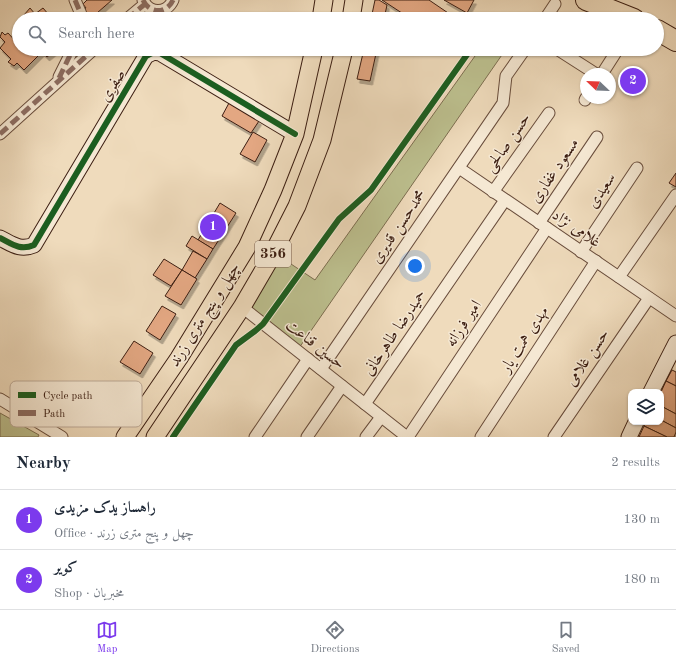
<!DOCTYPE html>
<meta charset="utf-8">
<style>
:root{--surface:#fff;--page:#f2f2f3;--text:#1f2937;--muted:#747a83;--line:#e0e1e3;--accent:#7c3aed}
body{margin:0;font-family:"Old Standard TT",Amiri,serif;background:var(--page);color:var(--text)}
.controls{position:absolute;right:12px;bottom:12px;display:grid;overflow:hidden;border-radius:8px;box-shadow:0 1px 3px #0004}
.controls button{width:36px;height:36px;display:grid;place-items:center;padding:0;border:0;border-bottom:1px solid var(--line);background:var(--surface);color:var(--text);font:20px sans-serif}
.compass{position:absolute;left:580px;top:68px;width:36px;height:36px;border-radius:50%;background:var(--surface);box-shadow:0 1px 3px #0004;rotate:293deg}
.you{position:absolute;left:415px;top:266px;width:14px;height:14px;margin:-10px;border:3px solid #fff;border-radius:50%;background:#1a73e8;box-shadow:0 0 0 6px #1a73e833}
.badge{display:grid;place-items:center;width:26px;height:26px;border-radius:50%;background:var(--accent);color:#fff;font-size:13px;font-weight:700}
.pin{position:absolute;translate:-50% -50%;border:2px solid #fff;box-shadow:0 1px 4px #0006}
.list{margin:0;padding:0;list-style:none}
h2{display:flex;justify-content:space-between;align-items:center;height:52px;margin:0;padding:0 16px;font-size:17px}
h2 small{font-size:13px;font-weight:400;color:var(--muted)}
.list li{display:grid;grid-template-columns:26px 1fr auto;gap:12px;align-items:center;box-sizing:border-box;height:60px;padding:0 16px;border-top:1px solid var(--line)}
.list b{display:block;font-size:15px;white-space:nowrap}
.list p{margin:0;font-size:13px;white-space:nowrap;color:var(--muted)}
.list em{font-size:13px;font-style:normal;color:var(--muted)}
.icon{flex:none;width:22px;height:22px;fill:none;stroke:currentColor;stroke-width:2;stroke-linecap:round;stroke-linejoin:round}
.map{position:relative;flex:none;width:676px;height:437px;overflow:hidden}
.search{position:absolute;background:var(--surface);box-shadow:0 1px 3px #0004;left:12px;right:12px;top:12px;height:44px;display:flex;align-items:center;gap:10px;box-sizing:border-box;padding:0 14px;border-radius:22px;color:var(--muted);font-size:15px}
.sheet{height:172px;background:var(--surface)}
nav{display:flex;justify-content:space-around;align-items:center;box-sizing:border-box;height:56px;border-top:1px solid var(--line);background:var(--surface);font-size:11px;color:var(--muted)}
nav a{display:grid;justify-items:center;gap:2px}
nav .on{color:var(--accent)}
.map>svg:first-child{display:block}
</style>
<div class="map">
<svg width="676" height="437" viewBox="0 0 676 437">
<defs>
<filter id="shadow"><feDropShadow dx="2.5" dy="4" stdDeviation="0" flood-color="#0004"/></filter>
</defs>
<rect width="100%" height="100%" fill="#efdbbc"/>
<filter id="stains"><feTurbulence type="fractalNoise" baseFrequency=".005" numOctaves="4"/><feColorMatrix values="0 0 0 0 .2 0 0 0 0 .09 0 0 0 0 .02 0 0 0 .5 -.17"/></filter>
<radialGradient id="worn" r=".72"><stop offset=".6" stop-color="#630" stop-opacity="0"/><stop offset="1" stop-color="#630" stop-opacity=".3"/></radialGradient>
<g fill="#bcbf8e" stroke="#7c6e50">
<polygon points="480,49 506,49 299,348 252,308 252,303 279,256 315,280"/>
<polygon points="0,413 39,435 38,437 0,437"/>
</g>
<g fill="#e3a782" stroke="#3c1e12" filter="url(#shadow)">
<polygon points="87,0 112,0 90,19 86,19 80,13 86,8 83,4"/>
<polygon points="375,0 379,0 387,5 384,19 371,19"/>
<polygon points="382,0 429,0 457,19 411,19"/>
<polygon points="444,0 474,0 467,13"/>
<polygon points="30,8 35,14 43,8 49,15 47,17 48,19 28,19 24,15"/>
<polygon points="2,32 5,35 8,33 19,45 19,49 57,49 47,57 42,52 24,70 17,63 14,66 8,62 11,59 0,48 5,42 0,37"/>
<polygon points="364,49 377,49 370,81 357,79"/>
<polygon points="229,103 259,121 251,133 222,116"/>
<polygon points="253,132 267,140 255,162 240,154"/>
<polygon points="676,173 676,187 669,183"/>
<polygon points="220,203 236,213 213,249 198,240"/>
<polygon points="192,236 213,249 207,259 186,246"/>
<polygon points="193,251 207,259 195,278 182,270"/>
<polygon points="164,259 182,270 171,286 153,275"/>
<polygon points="182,270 197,279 181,305 165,296"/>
<polygon points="162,306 176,314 160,340 146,331"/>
<polygon points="134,341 153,353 140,374 120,362"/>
<polygon points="672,370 676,372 676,386 666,381"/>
<polygon points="666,381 676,386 676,414 661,406 661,392"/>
<polygon points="661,406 676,414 676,428 661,420"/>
<polygon points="661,420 676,428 676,432 674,437 667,437 644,426 646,422 661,422"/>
<polygon points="644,426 667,437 639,437"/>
</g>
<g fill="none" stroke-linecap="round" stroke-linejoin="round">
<defs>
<g id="street">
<polyline points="75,0 83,19"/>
<path d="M143 0C149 14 167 14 173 0"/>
<polyline points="127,19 145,4"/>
<polyline points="545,19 555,4"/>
<polyline points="557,49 596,74"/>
<polyline points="602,74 618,49"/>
<polyline points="59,77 73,49"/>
<polyline points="585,100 586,98"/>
<polyline points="0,134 94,49"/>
<polyline points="459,168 676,316"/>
<polyline points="493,192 549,113"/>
<polyline points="539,223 597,137"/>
<polyline points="581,252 637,168"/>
<polyline points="619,277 676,195"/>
<polyline points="242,307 407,437"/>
<polyline points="321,369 503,103 506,76 525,49"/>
<polyline points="0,399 62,437"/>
<polyline points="365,404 505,200"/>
<polyline points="255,437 308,359"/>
<polyline points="307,437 342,386"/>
<polyline points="366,437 381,417"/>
<polyline points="408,437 547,228"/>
<polyline points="481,437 596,261"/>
<polyline points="554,437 649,298"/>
</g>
<g id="secondary">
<path d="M0 238C12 244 20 251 34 245L146 56 154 52 160 53 295 134"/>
<polyline points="651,392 676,343"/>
<polyline points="629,437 636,422"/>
</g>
<g id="primary">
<polyline points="321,19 324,0"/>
<polyline points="351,19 354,0"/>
<polyline points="125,437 179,358 247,247 273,190 295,134 314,49"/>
<polyline points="155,437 242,307 270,259 297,206 322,140 344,49"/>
</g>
<g id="highway">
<polyline points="586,0 634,19"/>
<polyline points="657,30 676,41"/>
</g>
</defs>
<use href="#street" stroke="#694d3c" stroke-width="13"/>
<use href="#secondary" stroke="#3c1e12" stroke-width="17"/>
<use href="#primary" stroke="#3c1e12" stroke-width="19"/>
<use href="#highway" stroke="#3c1e12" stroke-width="22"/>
<use href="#street" stroke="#f5e8d3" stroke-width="11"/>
<use href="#secondary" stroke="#f5e8d3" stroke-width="15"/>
<use href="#primary" stroke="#efdbbc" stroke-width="17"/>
<use href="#highway" stroke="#efdbbc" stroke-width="20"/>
<g stroke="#8d6e63" stroke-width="5" stroke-dasharray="10 5" stroke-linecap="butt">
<polyline points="75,0 83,19"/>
<path d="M143 0C149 14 167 14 173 0"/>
<polyline points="127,19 145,4"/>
<polyline points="59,78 73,49"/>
<polyline points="0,134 94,49"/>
</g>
<defs>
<g id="cycleway">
<path d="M0 238C12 244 20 251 34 245L146 56 154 52 160 53 295 134"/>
<polyline points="173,437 236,345 255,331 263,324 339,219 371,190 471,49"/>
</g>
</defs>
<use href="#cycleway" stroke="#f5e8d3" stroke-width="8"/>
<use href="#cycleway" stroke="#1b5e20" stroke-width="6"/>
</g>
<g text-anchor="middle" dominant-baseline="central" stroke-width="3" stroke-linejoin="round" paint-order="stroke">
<rect fill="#f5e8d3" stroke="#745b4c" stroke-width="1" x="255" y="241" width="36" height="26" rx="3"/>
<g font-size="15" font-weight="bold" fill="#3c1e12">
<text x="273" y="254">356</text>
</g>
<g font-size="16" fill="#3c1e12" stroke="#f5e8d3">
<text transform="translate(113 86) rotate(-59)">صفری</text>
<text transform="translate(508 143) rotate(-55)">حسن صالحی</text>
<text transform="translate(555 171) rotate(-56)">مسعود غفاری</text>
<text transform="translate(602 191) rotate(-57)">سعيدی</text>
<text transform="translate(399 227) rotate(-56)">محمدحسن قدیری</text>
<text transform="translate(576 229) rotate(34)">غلامی نژاد</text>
<text transform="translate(205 315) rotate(-58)">چهل و پنج متری زرند</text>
<text transform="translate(464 324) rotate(-57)">امیر فرزانه</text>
<text transform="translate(395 333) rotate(-56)">حمیدرضا طاهرخانی</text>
<text transform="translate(525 340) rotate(-57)">مهدی همت یار</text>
<text transform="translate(315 345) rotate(38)">حسین قناعت</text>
<text transform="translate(588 358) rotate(-56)">حسن غلامی</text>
</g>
</g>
<rect x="10" y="381" width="132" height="46" rx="6" fill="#f5e8d3" stroke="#beab99" stroke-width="1"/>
<rect x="18" y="392" width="18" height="6" fill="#1b5e20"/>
<rect x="18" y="410" width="18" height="6" fill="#8d6e63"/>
<g font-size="11" fill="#3c1e12">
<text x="43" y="399">Cycle path</text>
<text x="43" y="417">Path</text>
</g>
<rect width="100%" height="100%" filter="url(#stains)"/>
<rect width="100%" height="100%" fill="url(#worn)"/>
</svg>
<div class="controls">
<button><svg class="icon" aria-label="layers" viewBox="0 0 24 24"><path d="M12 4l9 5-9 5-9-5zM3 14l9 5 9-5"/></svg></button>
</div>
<svg class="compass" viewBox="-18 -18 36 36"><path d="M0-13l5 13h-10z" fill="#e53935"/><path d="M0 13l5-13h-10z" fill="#747a83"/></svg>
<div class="you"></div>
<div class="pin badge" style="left:213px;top:227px">1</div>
<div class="pin badge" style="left:633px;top:81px">2</div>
<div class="search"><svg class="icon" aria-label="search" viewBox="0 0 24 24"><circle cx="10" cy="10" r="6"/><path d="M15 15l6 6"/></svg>Search here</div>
</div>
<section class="sheet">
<h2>Nearby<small>2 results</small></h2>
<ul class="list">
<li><span class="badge">1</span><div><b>راهساز یدک مزیدی</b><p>Office · چهل و پنج متری زرند</p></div><em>130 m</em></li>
<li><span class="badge">2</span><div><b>کویر</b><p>Shop · مخبریان</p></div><em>180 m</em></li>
</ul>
</section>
<nav>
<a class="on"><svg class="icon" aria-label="map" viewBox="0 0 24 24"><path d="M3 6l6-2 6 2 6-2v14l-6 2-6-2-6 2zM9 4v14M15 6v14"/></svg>Map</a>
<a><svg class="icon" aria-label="directions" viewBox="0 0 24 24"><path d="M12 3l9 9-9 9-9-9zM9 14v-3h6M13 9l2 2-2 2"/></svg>Directions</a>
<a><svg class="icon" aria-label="saved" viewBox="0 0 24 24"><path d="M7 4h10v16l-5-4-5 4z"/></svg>Saved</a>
</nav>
